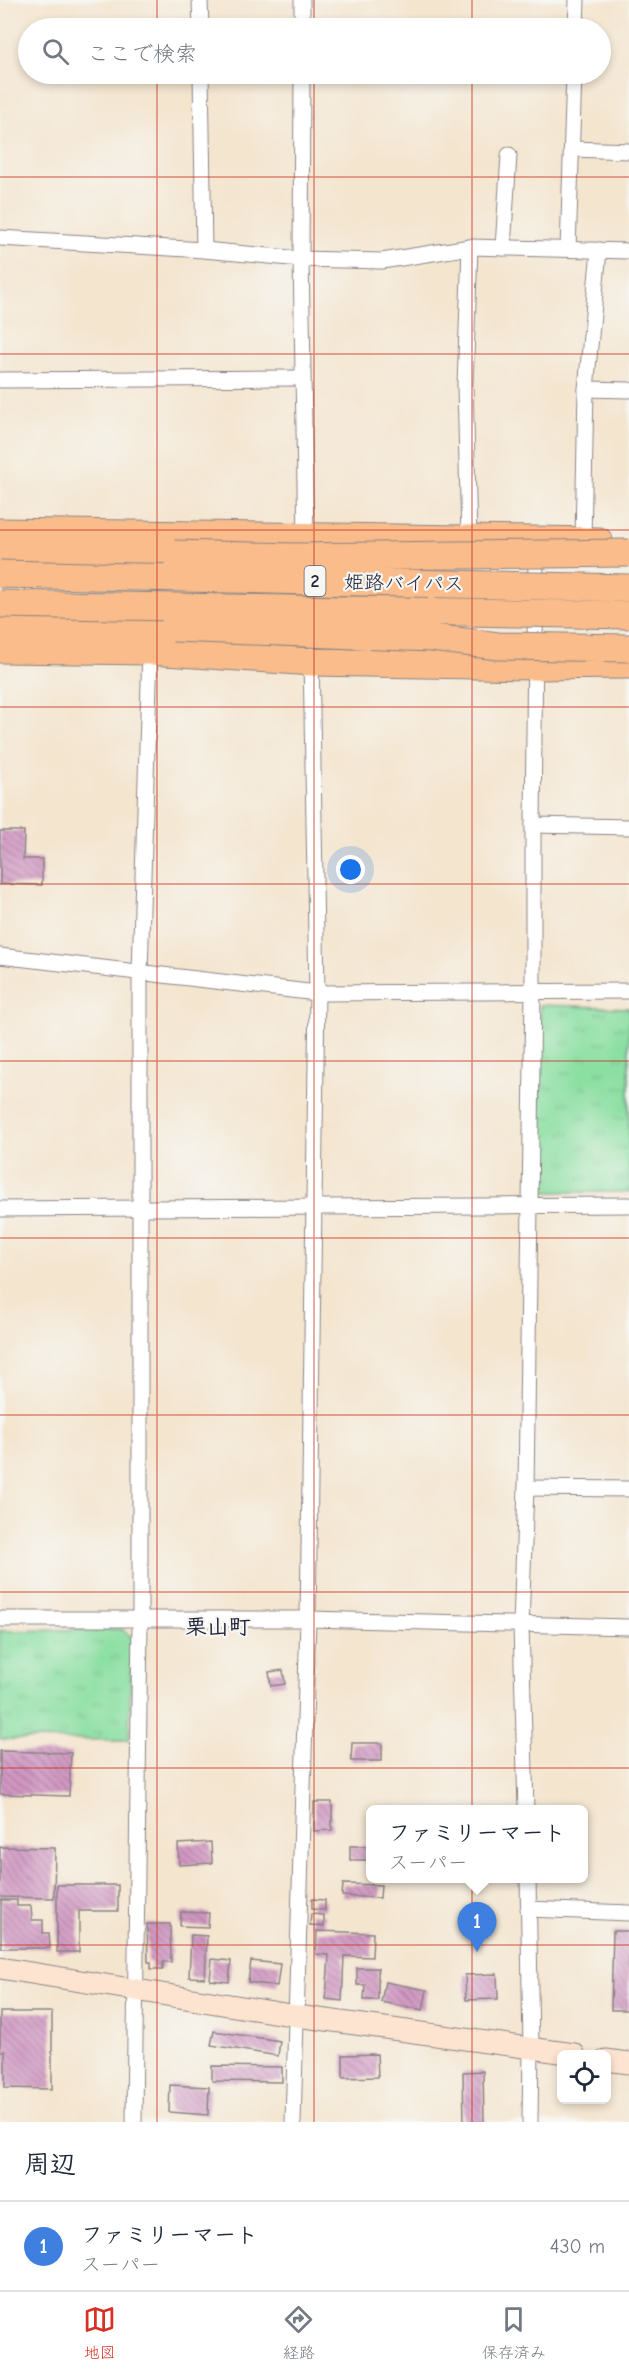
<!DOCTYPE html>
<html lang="ja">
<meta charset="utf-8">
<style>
:root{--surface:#fff;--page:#f6f6f7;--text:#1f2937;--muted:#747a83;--line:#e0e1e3;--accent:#d93025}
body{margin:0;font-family:"Comic Neue","Klee One",sans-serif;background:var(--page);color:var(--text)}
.controls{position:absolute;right:18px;bottom:18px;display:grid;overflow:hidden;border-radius:9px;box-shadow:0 3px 9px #0003}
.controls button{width:54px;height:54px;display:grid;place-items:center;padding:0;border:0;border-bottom:2px solid var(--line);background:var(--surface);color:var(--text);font:30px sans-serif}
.you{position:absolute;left:351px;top:870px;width:21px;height:21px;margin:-15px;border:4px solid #fff;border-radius:50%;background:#1a73e8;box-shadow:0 0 0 9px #1a73e833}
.badge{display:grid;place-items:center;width:39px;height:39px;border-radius:50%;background:var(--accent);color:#fff;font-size:20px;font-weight:700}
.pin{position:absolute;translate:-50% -50px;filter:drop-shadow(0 2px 3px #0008)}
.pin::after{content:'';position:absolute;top:32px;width:21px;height:18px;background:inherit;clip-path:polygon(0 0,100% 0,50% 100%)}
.popup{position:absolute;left:366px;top:1805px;width:222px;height:78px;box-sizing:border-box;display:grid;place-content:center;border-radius:9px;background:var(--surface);filter:drop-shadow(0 2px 4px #0005);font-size:20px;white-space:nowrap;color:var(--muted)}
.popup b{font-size:22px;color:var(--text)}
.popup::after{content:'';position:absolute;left:50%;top:100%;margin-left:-12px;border:12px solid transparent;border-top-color:var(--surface)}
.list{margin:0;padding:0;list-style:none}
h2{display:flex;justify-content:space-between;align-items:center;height:78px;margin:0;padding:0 24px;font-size:26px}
h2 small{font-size:20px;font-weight:400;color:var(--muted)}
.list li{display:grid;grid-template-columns:39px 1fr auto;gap:18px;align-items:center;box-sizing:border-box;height:90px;padding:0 24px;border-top:2px solid var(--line)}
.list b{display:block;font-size:22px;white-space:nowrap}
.list p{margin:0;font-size:20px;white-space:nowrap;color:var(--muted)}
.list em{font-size:20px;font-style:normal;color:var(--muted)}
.icon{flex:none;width:33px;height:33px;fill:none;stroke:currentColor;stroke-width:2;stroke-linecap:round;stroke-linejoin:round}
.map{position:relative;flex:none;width:629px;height:2122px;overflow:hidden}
.search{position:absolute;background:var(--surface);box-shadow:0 3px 9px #0003;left:18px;right:18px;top:18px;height:66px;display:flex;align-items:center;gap:15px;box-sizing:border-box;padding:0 21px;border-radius:33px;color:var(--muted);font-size:22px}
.sheet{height:168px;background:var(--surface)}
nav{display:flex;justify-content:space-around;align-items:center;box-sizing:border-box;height:84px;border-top:2px solid var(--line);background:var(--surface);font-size:16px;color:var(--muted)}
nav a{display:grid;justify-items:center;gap:3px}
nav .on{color:var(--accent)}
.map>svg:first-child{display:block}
</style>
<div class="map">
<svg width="629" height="2122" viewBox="0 0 629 2122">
<defs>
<pattern id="grass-tufts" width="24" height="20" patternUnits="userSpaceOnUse" patternTransform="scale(1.5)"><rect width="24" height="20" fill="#8adfa1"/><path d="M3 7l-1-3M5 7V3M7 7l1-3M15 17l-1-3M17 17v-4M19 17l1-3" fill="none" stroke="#77bf8c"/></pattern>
<pattern id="building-back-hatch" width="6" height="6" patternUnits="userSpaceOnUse" patternTransform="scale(1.5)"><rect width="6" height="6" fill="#d197c2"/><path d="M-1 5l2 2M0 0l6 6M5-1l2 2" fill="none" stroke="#a97b9f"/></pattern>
</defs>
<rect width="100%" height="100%" fill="#f6f6f2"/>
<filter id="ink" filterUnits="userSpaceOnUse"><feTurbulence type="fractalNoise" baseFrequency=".0167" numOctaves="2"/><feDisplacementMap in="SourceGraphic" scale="12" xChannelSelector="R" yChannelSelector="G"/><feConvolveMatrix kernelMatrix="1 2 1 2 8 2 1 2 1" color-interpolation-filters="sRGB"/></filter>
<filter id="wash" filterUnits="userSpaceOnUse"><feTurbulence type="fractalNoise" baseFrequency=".008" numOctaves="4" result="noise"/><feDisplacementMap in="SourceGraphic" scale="24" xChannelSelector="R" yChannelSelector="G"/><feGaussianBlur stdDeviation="1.35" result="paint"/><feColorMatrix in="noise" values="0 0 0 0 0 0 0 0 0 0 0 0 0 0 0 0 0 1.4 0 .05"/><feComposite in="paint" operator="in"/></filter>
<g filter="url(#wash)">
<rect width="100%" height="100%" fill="#f4e5cf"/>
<g fill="url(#grass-tufts)" stroke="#56806e" stroke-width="1.5">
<polygon points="540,1005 629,1008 629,1192 539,1192"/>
<polygon points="122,1629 132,1637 129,1740 0,1739 0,1631"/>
</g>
<g id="blocks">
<g fill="url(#building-back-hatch)">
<polygon points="0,831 24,831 23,859 42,859 42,885 0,884"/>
<polygon points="283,1670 285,1684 271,1686 269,1672"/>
<polygon points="352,1743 382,1743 382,1761 351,1761"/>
<polygon points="0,1751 71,1753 69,1796 0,1794"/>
<polygon points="314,1802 332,1802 332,1830 314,1831"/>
<polygon points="211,1842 212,1863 179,1865 178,1844"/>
<rect x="350" y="1846" width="20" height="14"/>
<polygon points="0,1847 55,1848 54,1898 0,1897"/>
<polygon points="343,1884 381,1885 380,1898 342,1896"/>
<polygon points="57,1885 118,1885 118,1911 79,1911 79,1952 57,1952"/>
<polygon points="312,1899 325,1900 325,1910 312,1909"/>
<polygon points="1,1900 17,1900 17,1906 31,1906 32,1920 43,1920 43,1933 49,1933 50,1948 1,1948"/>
<polygon points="181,1912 209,1913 208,1927 180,1926"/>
<polygon points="311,1914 324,1915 324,1926 310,1925"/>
<polygon points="147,1924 170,1924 171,1962 163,1962 163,1969 151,1969 151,1962 148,1962"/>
<polygon points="317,1931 373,1933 372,1957 344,1956 342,2001 326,1999 329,1955 316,1954"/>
<polygon points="613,1931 629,1931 629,2010 611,2010"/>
<polygon points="191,1935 207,1936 205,1978 189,1977"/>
<polygon points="212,1959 231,1961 229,1982 210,1980"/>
<polygon points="251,1961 280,1964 277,1986 248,1982"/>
<polygon points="357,1968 378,1968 378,2000 364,2000 365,1985 357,1985"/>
<polygon points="497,1974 498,1999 466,2000 465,1975"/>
<polygon points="385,1982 427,1990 423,2010 381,2002"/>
<polygon points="0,2012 52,2012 52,2089 5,2088 5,2051 0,2051"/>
<polygon points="214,2031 280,2041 278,2056 211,2045"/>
<polygon points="377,2054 378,2077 343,2078 343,2055"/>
<polygon points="212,2066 282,2067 282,2082 212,2081"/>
<polygon points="483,2071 484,2122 464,2122 463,2072"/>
<polygon points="170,2085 209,2087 208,2115 169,2112"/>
</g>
</g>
</g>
<g filter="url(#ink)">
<use href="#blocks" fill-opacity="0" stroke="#8b8485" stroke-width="1.5"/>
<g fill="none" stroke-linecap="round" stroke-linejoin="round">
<defs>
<g id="street">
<polyline points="200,0 201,28"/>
<polyline points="302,28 302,0"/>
<polyline points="576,28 577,0"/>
<polyline points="201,74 204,250"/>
<polyline points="302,74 301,259 306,541"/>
<polyline points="572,149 629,151"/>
<polyline points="0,238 204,250 301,259 382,261 470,247 629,251"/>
<polyline points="503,248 509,155"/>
<polyline points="568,249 574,74"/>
<polyline points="0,380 302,378"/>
<polyline points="586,389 629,390"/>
<polyline points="469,538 465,385 470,247"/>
<polyline points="583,541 586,389 599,250"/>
<polyline points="533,825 629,827"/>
<polyline points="0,956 317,993 629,991"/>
<polyline points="0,1209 629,1205"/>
<polyline points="526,1488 629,1489"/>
<polyline points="0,1619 308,1619 629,1627"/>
<polyline points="526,1810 521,1625 526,1488 533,991 533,825 536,549"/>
<polyline points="528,1878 531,2047 530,2122"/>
<polyline points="528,1909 629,1913"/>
<polyline points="134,2122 140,1620 140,972 150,651"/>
<polyline points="293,2122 308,1619 317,993 311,655"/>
</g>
<g id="secondary">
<polyline points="0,1968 297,2016 574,2054"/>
<polyline points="606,2060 629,2063"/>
</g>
<g id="highway">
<polyline points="0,532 599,541"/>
<polyline points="0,551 174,554"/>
<polyline points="0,627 173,628"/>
<polyline points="0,649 150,651 312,662 534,666 629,665"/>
</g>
</defs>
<use href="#street" stroke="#8b8485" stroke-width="17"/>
<use href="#secondary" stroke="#8b8485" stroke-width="23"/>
<use href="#highway" stroke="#8b8485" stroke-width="29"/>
<use href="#street" stroke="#fff" stroke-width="15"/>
<use href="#secondary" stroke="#fde4d0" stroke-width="21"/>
<use href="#highway" stroke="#f9bc8a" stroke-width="27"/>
<defs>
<g id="highway-bridge">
<polyline points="174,554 295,557 629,553"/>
<polyline points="0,574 629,588"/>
<polyline points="0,604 629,615"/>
<polyline points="173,628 432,638 498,646 629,648"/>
</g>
</defs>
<use href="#highway-bridge" stroke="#8b8485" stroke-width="29" stroke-linecap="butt"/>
<use href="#highway-bridge" stroke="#f9bc8a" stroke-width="27"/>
</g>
</g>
<path fill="none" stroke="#c8321e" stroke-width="1.5" stroke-opacity="0.55" d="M157 0V28M314 0V28M472 0V28M157 74V2122M314 74V2122M472 74V2122M0 177H629M0 354H629M0 530H629M0 707H629M0 884H629M0 1061H629M0 1238H629M0 1415H629M0 1592H629M0 1768H629M0 1945H629"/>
<g text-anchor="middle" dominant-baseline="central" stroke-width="4.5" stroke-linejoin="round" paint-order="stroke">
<rect fill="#f6f6f2" stroke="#626272" stroke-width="1.5" x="304.5" y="566" width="21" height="30" rx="4.5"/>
<g font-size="18" font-weight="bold" fill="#22223b">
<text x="315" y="581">2</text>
</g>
<g font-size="20" fill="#22223b" stroke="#f6f6f2">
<text transform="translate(404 583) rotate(1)">姫路バイパス</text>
</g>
<g font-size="22" font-weight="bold" fill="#22223b" stroke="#f6f6f2">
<text x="218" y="1627">栗山町</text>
</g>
</g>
</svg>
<div class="controls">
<button><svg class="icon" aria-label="locate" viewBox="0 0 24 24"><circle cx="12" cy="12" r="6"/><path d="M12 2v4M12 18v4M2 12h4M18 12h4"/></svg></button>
</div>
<div class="you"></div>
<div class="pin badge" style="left:477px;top:1952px;background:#3f7fe0">1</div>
<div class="popup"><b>ファミリーマート</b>スーパー</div>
<div class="search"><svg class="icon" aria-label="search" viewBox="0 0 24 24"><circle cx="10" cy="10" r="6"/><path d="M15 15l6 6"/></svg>ここで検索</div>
</div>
<section class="sheet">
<h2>周辺<small></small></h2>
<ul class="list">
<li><span class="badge" style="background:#3f7fe0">1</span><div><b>ファミリーマート</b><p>スーパー</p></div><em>430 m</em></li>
</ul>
</section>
<nav>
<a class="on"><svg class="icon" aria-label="map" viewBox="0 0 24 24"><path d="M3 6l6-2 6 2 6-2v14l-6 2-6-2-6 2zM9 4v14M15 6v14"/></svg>地図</a>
<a><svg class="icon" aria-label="directions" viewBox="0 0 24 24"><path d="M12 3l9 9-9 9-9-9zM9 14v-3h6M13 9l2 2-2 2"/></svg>経路</a>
<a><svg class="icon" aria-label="saved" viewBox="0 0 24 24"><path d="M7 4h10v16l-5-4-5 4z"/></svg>保存済み</a>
</nav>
